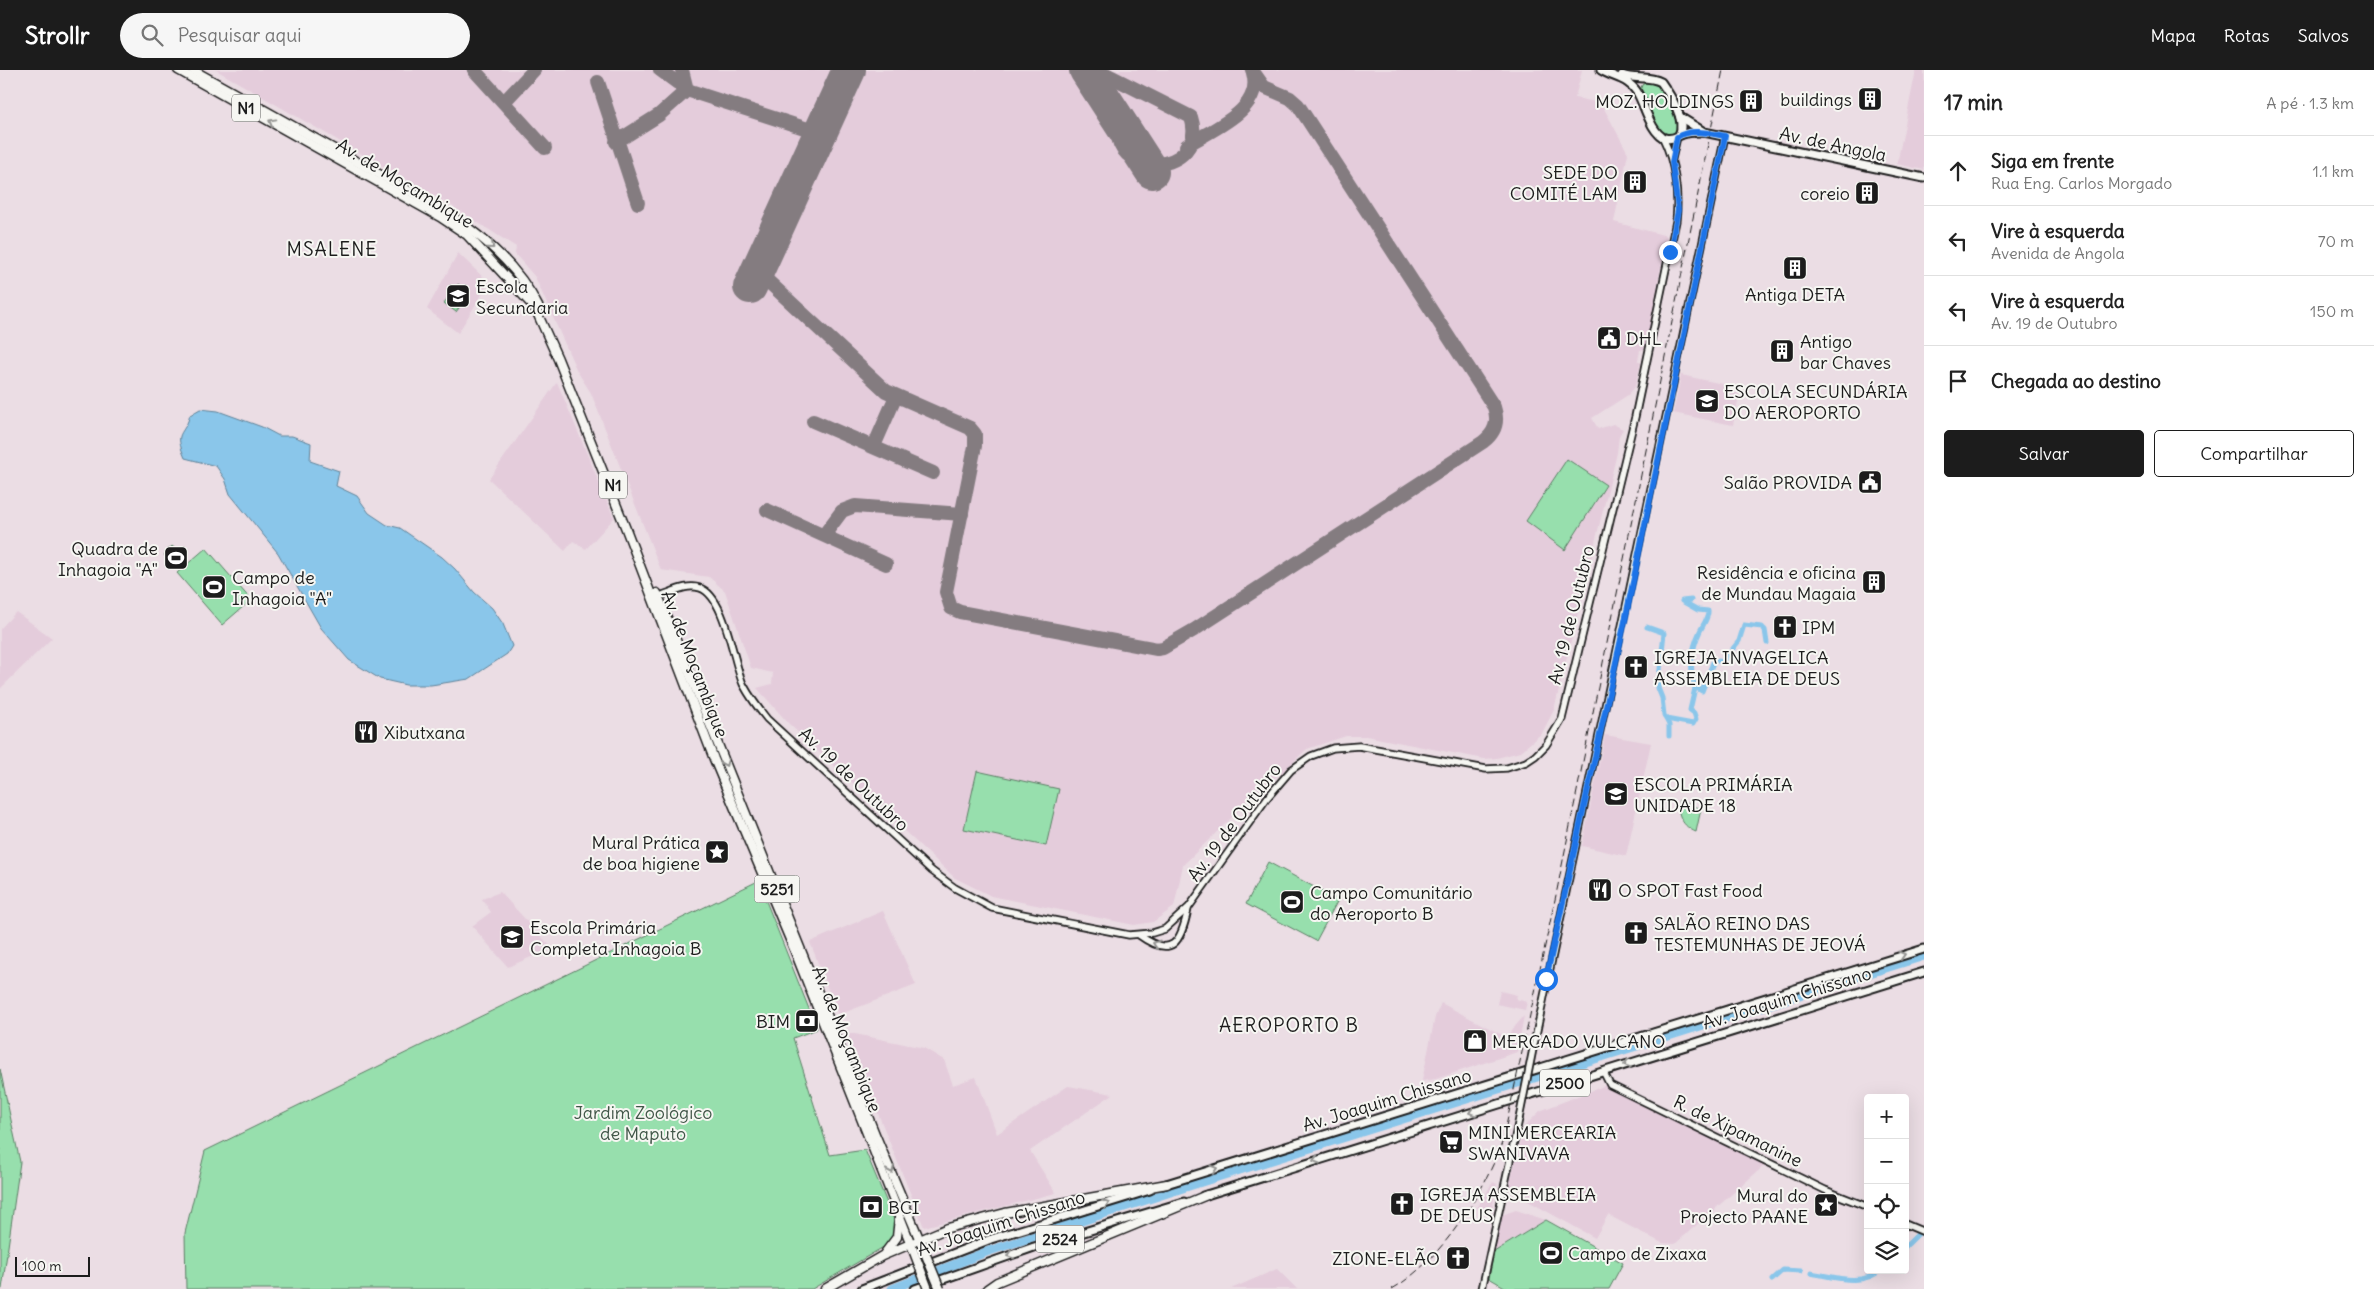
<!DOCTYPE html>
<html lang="pt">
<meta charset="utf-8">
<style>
:root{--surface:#fff;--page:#f6f6f6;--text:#222;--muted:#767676;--line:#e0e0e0;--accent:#1c1c1c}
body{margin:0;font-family:Delius,sans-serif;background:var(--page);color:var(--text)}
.controls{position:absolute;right:15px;bottom:15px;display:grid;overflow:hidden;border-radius:5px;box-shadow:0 5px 20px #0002}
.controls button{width:45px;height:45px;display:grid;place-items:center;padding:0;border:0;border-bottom:1px solid var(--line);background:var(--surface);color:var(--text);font:25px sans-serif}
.scale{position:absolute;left:15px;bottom:12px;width:75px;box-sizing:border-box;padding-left:5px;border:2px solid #1c1c1c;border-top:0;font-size:14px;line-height:18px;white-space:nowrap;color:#1c1c1c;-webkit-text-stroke:4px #f6f6f2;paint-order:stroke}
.stop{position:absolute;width:15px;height:15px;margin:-11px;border:4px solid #1a73e8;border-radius:50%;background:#fff}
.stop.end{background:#1a73e8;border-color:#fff;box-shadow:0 1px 5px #0008}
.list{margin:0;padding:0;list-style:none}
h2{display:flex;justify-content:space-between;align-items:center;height:65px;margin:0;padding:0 20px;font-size:21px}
h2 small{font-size:16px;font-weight:400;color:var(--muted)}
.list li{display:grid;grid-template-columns:32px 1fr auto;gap:15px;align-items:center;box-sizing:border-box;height:70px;padding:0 20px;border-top:1px solid var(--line)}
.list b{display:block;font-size:19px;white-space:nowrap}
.list p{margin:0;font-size:16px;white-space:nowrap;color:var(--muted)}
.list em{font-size:16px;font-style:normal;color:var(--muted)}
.actions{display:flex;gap:10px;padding:15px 20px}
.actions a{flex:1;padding:11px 0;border:1px solid var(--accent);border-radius:5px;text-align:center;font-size:18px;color:var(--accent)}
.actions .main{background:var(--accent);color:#fff}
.icon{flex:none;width:28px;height:28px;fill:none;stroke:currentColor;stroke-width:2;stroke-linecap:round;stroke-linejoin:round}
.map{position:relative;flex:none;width:1924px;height:1219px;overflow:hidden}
header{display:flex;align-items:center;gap:30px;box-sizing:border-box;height:70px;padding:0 25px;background:var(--accent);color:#fff}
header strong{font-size:24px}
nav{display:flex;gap:28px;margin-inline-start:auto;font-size:18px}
.search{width:350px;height:45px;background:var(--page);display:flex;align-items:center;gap:12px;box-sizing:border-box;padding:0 18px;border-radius:28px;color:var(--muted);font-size:19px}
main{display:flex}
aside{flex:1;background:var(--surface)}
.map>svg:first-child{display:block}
</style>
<header>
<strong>Strollr</strong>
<div class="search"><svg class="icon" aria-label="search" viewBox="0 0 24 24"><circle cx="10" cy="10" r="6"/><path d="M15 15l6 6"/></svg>Pesquisar aqui</div>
<nav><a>Mapa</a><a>Rotas</a><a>Salvos</a></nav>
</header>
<main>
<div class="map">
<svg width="1924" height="1219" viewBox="0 0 1924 1219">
<rect width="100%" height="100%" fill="#ebdde4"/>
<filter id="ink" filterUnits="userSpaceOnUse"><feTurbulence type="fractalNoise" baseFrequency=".02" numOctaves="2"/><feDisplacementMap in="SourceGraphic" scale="10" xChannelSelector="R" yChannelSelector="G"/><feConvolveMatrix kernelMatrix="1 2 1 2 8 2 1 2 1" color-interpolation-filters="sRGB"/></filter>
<g filter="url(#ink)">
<g fill="#e4ccdb">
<polygon points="216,0 1582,0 1575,28 1601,33 1628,83 1614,152 1667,166 1665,177 1660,177 1659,185 1663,188 1645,279 1640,280 1638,291 1641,293 1635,317 1628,325 1592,348 1598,359 1613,354 1623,359 1619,366 1617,383 1554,640 1542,663 1520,682 1497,688 1484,689 1366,666 1346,666 1307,679 1279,705 1266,714 1183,795 1174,837 1153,852 1134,855 991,826 955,808 789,654 757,618 772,614 773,603 751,598 725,521 709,507 661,500 591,323 577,301 535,207 515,184 516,177 452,136"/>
<polygon points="1916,0 1924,0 1924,100 1897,94"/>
<polygon points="458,183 489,213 458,263 427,239"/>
<polygon points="1681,305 1741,318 1733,355 1673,343"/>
<polygon points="557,312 614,448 586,479 573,471 565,481 489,409"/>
<polygon points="16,542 52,568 0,619 0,559"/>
<polygon points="1605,665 1651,673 1626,786 1582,776"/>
<polygon points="500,822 552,878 508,897 472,856 491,842 482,829"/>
<polygon points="883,841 916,915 838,945 810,872"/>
<polygon points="1500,921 1517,925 1516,929 1527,932 1525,940 1497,934"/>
<polygon points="1441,933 1506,967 1524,946 1517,982 1436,1009 1422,1011 1435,947"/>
<polygon points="845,962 924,978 944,990 953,1015 976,1007 997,1064 1068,1016 1113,1024 1030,1081 1056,1123 924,1157"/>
<polygon points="1606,1015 1766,1094 1675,1174 1662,1173 1608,1145 1595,1168 1508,1120 1524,1057 1540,1041"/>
<polygon points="1493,1112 1497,1114 1491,1145 1477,1138"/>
<polygon points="1516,1140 1546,1150 1494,1182 1499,1146"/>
<polygon points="1277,1199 1297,1219 1231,1219 1240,1215"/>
</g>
<g fill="#97dfad" stroke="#5a7e64">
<path d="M1648 11C1666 16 1681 46 1677 64L1668 66 1658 57 1640 21 1642 15Z"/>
<polygon points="458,214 470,223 456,242 444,233"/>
<polygon points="1567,389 1606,415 1565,480 1526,451"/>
<polygon points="172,476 188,490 180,500 164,485"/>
<polygon points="206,478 251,530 222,555 177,503"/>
<polygon points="977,701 1059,719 1046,776 964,759"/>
<path d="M1679 730 1701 739 1696 762C1683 757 1676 744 1679 730Z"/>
<polygon points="1268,792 1338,830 1316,871 1246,834"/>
<polygon points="758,811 817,959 793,968 830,1085 865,1080 897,1157 892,1172 812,1219 186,1219 185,1163 205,1081"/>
<polygon points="0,999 20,1092 2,1219 0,1219"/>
<polygon points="1546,1150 1623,1193 1609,1219 1508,1219 1489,1208 1494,1182"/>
</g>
<path fill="#8ac6ea" stroke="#5e8298" d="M200 339 218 341 262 357 279 366H292L311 373 310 391 339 401 336 416 357 426 369 443 387 455 400 458 442 487 455 499 474 522 492 538 503 554 512 576 507 584 469 609 431 615H406L380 609 349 590 321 558 278 483 230 424 225 409 216 396 185 388C173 360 184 367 190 345Z"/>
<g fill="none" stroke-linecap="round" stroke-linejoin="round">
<g stroke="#8ac6ea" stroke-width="5">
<polyline points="1647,557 1664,563 1658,618 1662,628 1664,645 1669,655 1669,666"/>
<polyline points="1695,617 1702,621 1714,590 1722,592 1739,571 1744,555 1762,557 1765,560 1767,573"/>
<path d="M1666 649 1693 654 1696 649 1694 643 1690 640 1695 618C1689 599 1691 580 1700 561 1703 555 1707 550 1708 543V541L1698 540 1682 531 1691 530"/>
<polyline points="1905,1177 1921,1161"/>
<path d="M1811 1203C1834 1207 1862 1217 1881 1200"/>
<polyline points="1772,1210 1783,1200 1801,1201"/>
</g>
<polyline stroke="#8ac6ea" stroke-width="9" points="892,1219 986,1182 1195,1114 1924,886"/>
<g stroke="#847c80" stroke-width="14">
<polyline points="474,0 545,78"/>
<polyline points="660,0 687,20 820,63"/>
<path d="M1098 0 1191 47C1210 105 1105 113 1119 50"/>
<polyline points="598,12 638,133"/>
<polyline points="504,32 534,0"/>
<polyline points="616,72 659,45 687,20 682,0"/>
<path d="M1186 76C1212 59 1264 40 1253 3"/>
<path d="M757 201 886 321 970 358 975 364V376L946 522 951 538 960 542 1157 579 1163 578 1194 560 1483 372C1495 363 1499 352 1494 337L1298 35 1290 28 1264 17 1252 0"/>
<polyline points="813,351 933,403"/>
<polyline points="874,376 896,326"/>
<polyline points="767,440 886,494"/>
<polyline points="824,465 842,441 855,436 962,444"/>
</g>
<g stroke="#847c80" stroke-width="34">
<polyline points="1086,0 1152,102"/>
<polyline points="750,217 849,0"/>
</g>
<defs>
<g id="minor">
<polyline points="1672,89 1677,67"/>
<path d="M656 527C670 524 685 513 700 518 725 526 733 591 743 614 750 627 758 638 767 649L932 801 955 818 992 838 1129 865 1152 863 1165 859 1189 837 1267 728 1291 700 1311 686 1333 678 1359 676 1486 699 1507 698 1526 692 1535 686 1546 675 1562 649 1635 347 1676 151C1679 124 1675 92 1663 68"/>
<path d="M1139 865C1172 889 1181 873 1188 839"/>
<polyline points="1533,979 1725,66"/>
<polyline points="1603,1001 1610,1015 1825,1120 1868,1137"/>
<polyline points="1905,1154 1924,1162"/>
<polyline points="1482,1219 1519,1049"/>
</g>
<g id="major">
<path d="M1601 0C1614 8 1628 8 1637 22 1644 33 1651 64 1665 68 1673 71 1679 64 1687 63 1692 62 1697 62 1702 62"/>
<path d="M1622 5C1635 10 1649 5 1661 12 1670 25 1687 50 1679 65"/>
<polyline points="1680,47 1704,62 1924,108"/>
<polyline points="1163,1115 1924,879"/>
<polyline points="1203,1126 1924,902"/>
<polyline points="862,1219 991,1169 1150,1120"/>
<polyline points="915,1219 1034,1177 1184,1132"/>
</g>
<g id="highway">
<polyline points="178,0 440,147 467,165 535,238 558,289 626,459 714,689 794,879 912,1177"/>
<path d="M193 0C248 31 304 62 359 93 426 131 503 165 539 238"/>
<polyline points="657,523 875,1064 921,1173"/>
<polyline points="885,1183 897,1167 899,1148"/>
<polyline points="825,1219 882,1186 948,1158 1005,1143 1167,1114"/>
<polyline points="987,1219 997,1212 1207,1125"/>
</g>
</defs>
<use href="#minor" stroke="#1c1c1c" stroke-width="9"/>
<use href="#major" stroke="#1c1c1c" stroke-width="11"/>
<use href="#highway" stroke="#1c1c1c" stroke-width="11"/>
<use href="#minor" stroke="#f6f6f2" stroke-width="5.5"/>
<use href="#major" stroke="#f6f6f2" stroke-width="7"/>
<use href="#highway" stroke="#f6f6f2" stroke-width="8"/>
<path stroke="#1c1c1c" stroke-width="1" stroke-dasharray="8 4" stroke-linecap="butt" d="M1392 1219C1440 1192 1485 1122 1503 1070L1556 825 1723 0"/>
<defs>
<polyline id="minor-bridge" points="1519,1049 1533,979"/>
<g id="highway-bridge">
<polyline points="921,1173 940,1219"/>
<polyline points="912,1177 928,1219"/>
</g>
</defs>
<use href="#minor-bridge" stroke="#1c1c1c" stroke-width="9" stroke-linecap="butt"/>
<use href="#highway-bridge" stroke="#1c1c1c" stroke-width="11" stroke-linecap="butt"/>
<use href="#minor-bridge" stroke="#f6f6f2" stroke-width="5.5"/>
<use href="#highway-bridge" stroke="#f6f6f2" stroke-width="8"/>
</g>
<defs><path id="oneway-chevron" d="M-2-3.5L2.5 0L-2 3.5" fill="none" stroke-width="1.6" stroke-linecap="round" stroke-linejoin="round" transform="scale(1.25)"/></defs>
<g stroke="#949492">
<use href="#oneway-chevron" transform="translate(272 52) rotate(-151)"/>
<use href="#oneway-chevron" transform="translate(491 176) rotate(40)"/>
<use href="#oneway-chevron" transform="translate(725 693) rotate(68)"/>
<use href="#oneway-chevron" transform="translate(1156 874) rotate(-162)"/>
<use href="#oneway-chevron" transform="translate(1902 885) rotate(-17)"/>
<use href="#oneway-chevron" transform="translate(1627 994) rotate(163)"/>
<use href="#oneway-chevron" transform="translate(1472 1042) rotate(163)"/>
<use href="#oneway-chevron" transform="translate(1316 1090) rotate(163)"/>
<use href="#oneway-chevron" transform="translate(1214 1099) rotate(-17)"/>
<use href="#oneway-chevron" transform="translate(891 1100) rotate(66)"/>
<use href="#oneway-chevron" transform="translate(1106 1134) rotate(-17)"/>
<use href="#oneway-chevron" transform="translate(1010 1185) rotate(161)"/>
</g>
</g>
<g fill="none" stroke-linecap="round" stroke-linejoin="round" filter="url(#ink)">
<path stroke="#1a73e8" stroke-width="6" d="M1546 909 1625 551 1725 66C1709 63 1691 58 1677 67L1672 92 1678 140 1670 182"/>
</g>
<defs>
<symbol id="building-square" viewBox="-11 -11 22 22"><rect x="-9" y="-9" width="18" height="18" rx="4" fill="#1c1c1c" stroke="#f6f6f2"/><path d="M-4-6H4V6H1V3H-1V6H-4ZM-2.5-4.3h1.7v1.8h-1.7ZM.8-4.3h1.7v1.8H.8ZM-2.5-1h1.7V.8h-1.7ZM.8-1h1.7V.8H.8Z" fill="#fff"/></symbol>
<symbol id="school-square" viewBox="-11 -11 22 22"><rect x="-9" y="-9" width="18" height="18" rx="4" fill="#1c1c1c" stroke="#f6f6f2"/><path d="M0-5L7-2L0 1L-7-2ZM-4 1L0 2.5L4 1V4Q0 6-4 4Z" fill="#fff"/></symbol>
<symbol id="civic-square" viewBox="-11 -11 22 22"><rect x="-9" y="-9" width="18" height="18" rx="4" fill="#1c1c1c" stroke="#f6f6f2"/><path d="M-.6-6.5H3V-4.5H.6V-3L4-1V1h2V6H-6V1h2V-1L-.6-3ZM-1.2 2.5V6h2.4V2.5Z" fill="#fff"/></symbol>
<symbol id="stadium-square" viewBox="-11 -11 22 22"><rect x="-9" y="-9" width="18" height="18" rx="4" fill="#1c1c1c" stroke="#f6f6f2"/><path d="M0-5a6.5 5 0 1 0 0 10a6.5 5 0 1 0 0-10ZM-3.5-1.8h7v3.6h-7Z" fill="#fff"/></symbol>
<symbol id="church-square" viewBox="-11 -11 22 22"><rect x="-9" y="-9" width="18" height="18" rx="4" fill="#1c1c1c" stroke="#f6f6f2"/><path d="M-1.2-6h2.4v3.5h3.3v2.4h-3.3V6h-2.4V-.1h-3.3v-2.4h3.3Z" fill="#fff"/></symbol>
<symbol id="restaurant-square" viewBox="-11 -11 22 22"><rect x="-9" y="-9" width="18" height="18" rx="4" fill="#1c1c1c" stroke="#f6f6f2"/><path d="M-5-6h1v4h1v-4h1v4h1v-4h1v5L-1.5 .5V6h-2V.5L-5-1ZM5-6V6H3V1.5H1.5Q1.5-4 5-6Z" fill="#fff"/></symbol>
<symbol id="sight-square" viewBox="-11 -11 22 22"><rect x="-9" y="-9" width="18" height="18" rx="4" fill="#1c1c1c" stroke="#f6f6f2"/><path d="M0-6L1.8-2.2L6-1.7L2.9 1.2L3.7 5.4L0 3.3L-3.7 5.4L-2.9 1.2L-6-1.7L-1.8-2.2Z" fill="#fff"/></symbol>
<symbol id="bank-square" viewBox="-11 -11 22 22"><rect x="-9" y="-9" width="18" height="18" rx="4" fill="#1c1c1c" stroke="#f6f6f2"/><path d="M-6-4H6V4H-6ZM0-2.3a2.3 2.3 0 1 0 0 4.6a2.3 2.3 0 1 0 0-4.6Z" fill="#fff"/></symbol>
<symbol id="shop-square" viewBox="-11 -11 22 22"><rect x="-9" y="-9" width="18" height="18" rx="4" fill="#1c1c1c" stroke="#f6f6f2"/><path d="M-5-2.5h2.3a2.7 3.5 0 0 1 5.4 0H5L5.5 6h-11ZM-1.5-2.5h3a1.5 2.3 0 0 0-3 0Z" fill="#fff"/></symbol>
<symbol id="supermarket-square" viewBox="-11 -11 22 22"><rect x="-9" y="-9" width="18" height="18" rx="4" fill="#1c1c1c" stroke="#f6f6f2"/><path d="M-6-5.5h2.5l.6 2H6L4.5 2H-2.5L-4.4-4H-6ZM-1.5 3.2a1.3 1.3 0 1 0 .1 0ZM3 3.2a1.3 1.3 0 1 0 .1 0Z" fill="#fff"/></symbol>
</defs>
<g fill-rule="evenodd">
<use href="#building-square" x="1856" y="15" width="28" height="28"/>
<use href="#building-square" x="1737" y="17" width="28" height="28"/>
<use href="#building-square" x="1621" y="98" width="28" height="28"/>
<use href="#building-square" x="1853" y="109" width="28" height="28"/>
<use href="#building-square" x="1781" y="184" width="28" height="28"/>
<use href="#school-square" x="444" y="212" width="28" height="28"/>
<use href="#civic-square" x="1595" y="254" width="28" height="28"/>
<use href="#building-square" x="1768" y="267" width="28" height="28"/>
<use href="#school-square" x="1693" y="317" width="28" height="28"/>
<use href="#civic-square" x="1856" y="398" width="28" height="28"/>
<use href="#stadium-square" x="162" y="474" width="28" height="28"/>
<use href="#building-square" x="1860" y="498" width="28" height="28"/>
<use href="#stadium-square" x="200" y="503" width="28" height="28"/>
<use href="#church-square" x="1771" y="543" width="28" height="28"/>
<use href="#church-square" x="1622" y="583" width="28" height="28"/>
<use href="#restaurant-square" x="352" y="648" width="28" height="28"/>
<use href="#school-square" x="1602" y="710" width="28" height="28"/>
<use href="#sight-square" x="703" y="768" width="28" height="28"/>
<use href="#restaurant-square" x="1586" y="806" width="28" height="28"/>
<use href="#stadium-square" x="1278" y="818" width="28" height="28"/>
<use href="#church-square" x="1622" y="849" width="28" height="28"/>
<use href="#school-square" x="498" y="853" width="28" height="28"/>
<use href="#bank-square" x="793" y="937" width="28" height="28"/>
<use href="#shop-square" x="1461" y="957" width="28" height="28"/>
<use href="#supermarket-square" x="1437" y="1058" width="28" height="28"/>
<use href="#church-square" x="1388" y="1120" width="28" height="28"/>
<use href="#sight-square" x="1812" y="1121" width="28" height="28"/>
<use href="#bank-square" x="857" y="1123" width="28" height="28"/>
<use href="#stadium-square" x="1537" y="1169" width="28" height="28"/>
<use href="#church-square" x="1444" y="1174" width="28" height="28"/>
</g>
<g text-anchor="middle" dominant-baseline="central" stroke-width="4" stroke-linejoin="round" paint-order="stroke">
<g fill="#f6f6f2" stroke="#5d5d5c" stroke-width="1">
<rect x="232" y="24.5" width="28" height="27" rx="4"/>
<rect x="599" y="401.5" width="28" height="27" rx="4"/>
<rect x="754.5" y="805.5" width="45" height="27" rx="4"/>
<rect x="1540" y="999.5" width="50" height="27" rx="4"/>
<rect x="1036" y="1155.5" width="48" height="27" rx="4"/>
</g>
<g font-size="16" font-weight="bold" fill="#1c1c1c">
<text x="246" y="38">N1</text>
<text x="613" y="415">N1</text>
<text x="777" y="819">5251</text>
<text x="1565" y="1013">2500</text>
<text x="1060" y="1169">2524</text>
</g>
<g font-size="18" fill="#1c1c1c" stroke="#f6f6f2" text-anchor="start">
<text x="1852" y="29" text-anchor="end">buildings</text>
<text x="1734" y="31" text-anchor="end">MOZ. HOLDINGS</text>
<text x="1618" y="102" text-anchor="end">SEDE DO<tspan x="1618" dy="21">COMITÉ LAM</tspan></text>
<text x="1850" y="123" text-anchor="end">coreio</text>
<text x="476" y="216">Escola<tspan x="476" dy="21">Secundaria</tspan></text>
<text x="1795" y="224" text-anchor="middle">Antiga DETA</text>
<text x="1626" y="268">DHL</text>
<text x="1800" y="271">Antigo<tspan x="1800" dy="21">bar Chaves</tspan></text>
<text x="1724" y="321">ESCOLA SECUNDÁRIA<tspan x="1724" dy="21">DO AEROPORTO</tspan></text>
<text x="1852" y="412" text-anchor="end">Salão PROVIDA</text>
<text x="158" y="478" text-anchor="end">Quadra de<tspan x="158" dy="21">Inhagoia "A"</tspan></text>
<text x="1856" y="502" text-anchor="end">Residência e oficina<tspan x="1856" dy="21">de Mundau Magaia</tspan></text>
<text x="232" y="507">Campo de<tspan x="232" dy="21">Inhagoia "A"</tspan></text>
<text x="1802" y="557">IPM</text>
<text x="1654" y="587">IGREJA INVAGELICA<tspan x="1654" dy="21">ASSEMBLEIA DE DEUS</tspan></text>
<text x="384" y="662">Xibutxana</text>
<text x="1634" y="714">ESCOLA PRIMÁRIA<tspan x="1634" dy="21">UNIDADE 18</tspan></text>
<text x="700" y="772" text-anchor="end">Mural Prática<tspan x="700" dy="21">de boa higiene</tspan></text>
<text x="1618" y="820">O SPOT Fast Food</text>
<text x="1310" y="822">Campo Comunitário<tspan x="1310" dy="21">do Aeroporto B</tspan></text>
<text x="1654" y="853">SALÃO REINO DAS<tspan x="1654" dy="21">TESTEMUNHAS DE JEOVÁ</tspan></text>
<text x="530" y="857">Escola Primária<tspan x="530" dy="21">Completa Inhagoia B</tspan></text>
<text x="790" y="951" text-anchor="end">BIM</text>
<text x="1492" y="971">MERCADO VULCANO</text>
<text x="1468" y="1062">MINI MERCEARIA<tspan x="1468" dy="21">SWANIVAVA</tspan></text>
<text x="1420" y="1124">IGREJA ASSEMBLEIA<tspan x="1420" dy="21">DE DEUS</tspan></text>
<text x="1808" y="1125" text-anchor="end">Mural do<tspan x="1808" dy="21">Projecto PAANE</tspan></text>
<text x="888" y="1137">BCI</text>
<text x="1568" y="1183">Campo de Zixaxa</text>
<text x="1440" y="1188" text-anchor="end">ZIONE-ELÃO</text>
</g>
<g font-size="18" fill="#1c1c1c" stroke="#f6f6f2">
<text transform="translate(1833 74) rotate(12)">Av. de Angola</text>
<text transform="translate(405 113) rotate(31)">Av. de Moçambique</text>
<text transform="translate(1571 545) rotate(-76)">Av. 19 de Outubro</text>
<text transform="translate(695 594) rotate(69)">Av. de Moçambique</text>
<text transform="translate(854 709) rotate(43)">Av. 19 de Outubro</text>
<text transform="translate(1234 752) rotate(-53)">Av. 19 de Outubro</text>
<text transform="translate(1787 928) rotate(-17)">Av. Joaquim Chissano</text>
<text transform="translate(847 969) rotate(68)">Av. de Moçambique</text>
<text transform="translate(1387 1030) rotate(-17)">Av. Joaquim Chissano</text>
<text transform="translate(1738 1061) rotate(26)">R. de Xipamanine</text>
<text transform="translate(1001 1153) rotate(-18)">Av. Joaquim Chissano</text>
</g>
<g font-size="18" fill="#415648" stroke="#f6f6f2">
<text x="643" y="1042">Jardim Zoológico<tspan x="643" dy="21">de Maputo</tspan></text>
</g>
<g font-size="19" letter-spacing="1" fill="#1c1c1c" stroke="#f6f6f2">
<text x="332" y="179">MSALENE</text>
<text x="1289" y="955">AEROPORTO B</text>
</g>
</g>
</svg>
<div class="controls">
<button>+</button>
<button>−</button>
<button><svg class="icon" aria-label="locate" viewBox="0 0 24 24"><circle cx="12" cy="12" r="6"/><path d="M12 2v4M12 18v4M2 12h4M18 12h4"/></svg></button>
<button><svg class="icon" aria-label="layers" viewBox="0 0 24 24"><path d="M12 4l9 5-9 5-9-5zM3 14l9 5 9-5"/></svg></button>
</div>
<div class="scale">100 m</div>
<div class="stop" style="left:1546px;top:909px"></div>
<div class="stop end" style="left:1670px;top:182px"></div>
</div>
<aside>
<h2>17 min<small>A pé · 1.3 km</small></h2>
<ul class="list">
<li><svg class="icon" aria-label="ahead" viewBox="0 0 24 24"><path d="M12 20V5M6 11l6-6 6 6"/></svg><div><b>Siga em frente</b><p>Rua Eng. Carlos Morgado</p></div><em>1.1 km</em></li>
<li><svg class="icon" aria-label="left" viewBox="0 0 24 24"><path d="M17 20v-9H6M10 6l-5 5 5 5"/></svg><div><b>Vire à esquerda</b><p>Avenida de Angola</p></div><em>70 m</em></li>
<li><svg class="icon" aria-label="left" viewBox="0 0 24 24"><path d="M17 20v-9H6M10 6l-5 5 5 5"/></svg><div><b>Vire à esquerda</b><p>Av. 19 de Outubro</p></div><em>150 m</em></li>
<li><svg class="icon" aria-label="arrive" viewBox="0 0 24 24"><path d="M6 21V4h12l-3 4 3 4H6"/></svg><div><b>Chegada ao destino</b></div></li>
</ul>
<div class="actions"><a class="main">Salvar</a><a>Compartilhar</a></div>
</aside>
</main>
